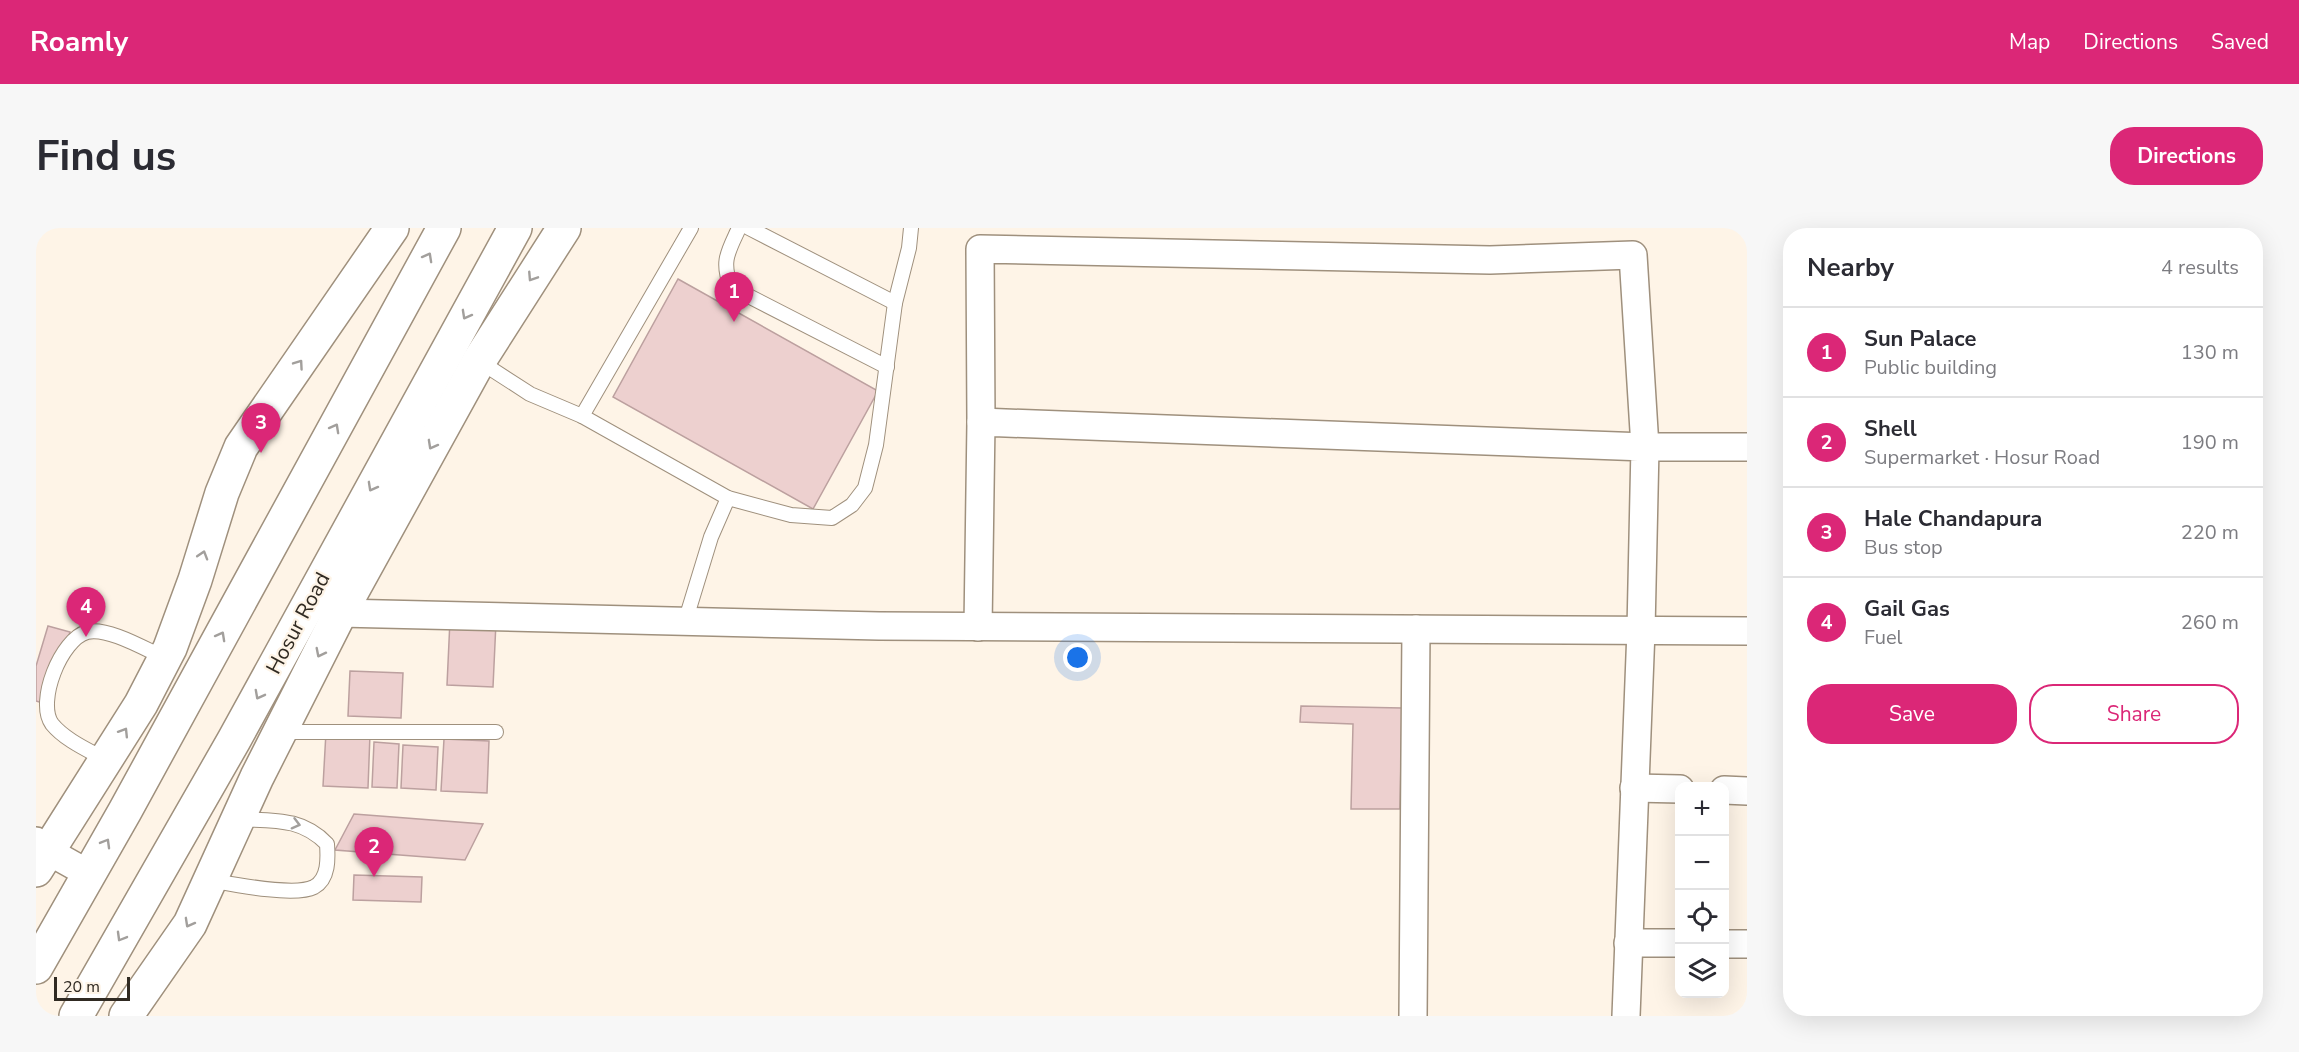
<!DOCTYPE html>
<meta charset="utf-8">
<style>
:root{--surface:#fff;--page:#f7f7f7;--text:#2b2b33;--muted:#7c7c81;--line:#e1e1e2;--accent:#db2777}
body{margin:0;font-family:"Nunito Sans",sans-serif;background:var(--page);color:var(--text)}
.controls{position:absolute;right:18px;bottom:18px;display:grid;overflow:hidden;border-radius:12px;box-shadow:0 6px 24px #0002}
.controls button{width:54px;height:54px;display:grid;place-items:center;padding:0;border:0;border-bottom:2px solid var(--line);background:var(--surface);color:var(--text);font:30px sans-serif}
.scale{position:absolute;left:18px;bottom:15px;width:76px;box-sizing:border-box;padding-left:6px;border:3px solid #302a22;border-top:0;font-size:16px;line-height:21px;white-space:nowrap;color:#302a22;-webkit-text-stroke:4px #fef4e7;paint-order:stroke}
.you{position:absolute;left:1042px;top:430px;width:21px;height:21px;margin:-15px;border:4px solid #fff;border-radius:50%;background:#1a73e8;box-shadow:0 0 0 9px #1a73e833}
.badge{display:grid;place-items:center;width:39px;height:39px;border-radius:50%;background:var(--accent);color:#fff;font-size:20px;font-weight:700}
.pin{position:absolute;translate:-50% -50px;filter:drop-shadow(0 2px 3px #0008)}
.pin::after{content:'';position:absolute;top:32px;width:21px;height:18px;background:inherit;clip-path:polygon(0 0,100% 0,50% 100%)}
.list{margin:0;padding:0;list-style:none}
h2{display:flex;justify-content:space-between;align-items:center;height:78px;margin:0;padding:0 24px;font-size:26px}
h2 small{font-size:20px;font-weight:400;color:var(--muted)}
.list li{display:grid;grid-template-columns:39px 1fr auto;gap:18px;align-items:center;box-sizing:border-box;height:90px;padding:0 24px;border-top:2px solid var(--line)}
.list b{display:block;font-size:22px;white-space:nowrap}
.list p{margin:0;font-size:20px;white-space:nowrap;color:var(--muted)}
.list em{font-size:20px;font-style:normal;color:var(--muted)}
.actions{display:flex;gap:12px;padding:18px 24px}
.actions a{flex:1;padding:14px 0;border:2px solid var(--accent);border-radius:24px;text-align:center;font-size:21px;color:var(--accent)}
.actions .main{background:var(--accent);color:#fff}
.icon{flex:none;width:33px;height:33px;fill:none;stroke:currentColor;stroke-width:2;stroke-linecap:round;stroke-linejoin:round}
.map{position:relative;flex:none;width:1711px;height:788px;overflow:hidden;border-radius:24px}
header{display:flex;align-items:center;gap:36px;box-sizing:border-box;height:84px;padding:0 30px;background:var(--accent);color:#fff}
header strong{font-size:28px}
nav{display:flex;gap:33px;margin-inline-start:auto;font-size:21px}
.intro{display:flex;align-items:center;justify-content:space-between;box-sizing:border-box;height:144px;padding:0 36px}
h1{margin:0;font-size:42px}
.button{padding:15px 27px;border-radius:24px;background:var(--accent);color:#fff;font-size:21px;font-weight:700}
main{display:flex;gap:36px;padding:0 36px}
aside{flex:1;background:var(--surface);border-radius:24px;box-shadow:0 6px 24px #0002}
.map>svg:first-child{display:block}
</style>
<header>
<strong>Roamly</strong>
<nav><a>Map</a><a>Directions</a><a>Saved</a></nav>
</header>
<div class="intro"><h1>Find us</h1><a class="button">Directions</a></div>
<main>
<div class="map">
<svg width="1711" height="788" viewBox="0 0 1711 788">
<rect width="100%" height="100%" fill="#fef4e7"/>
<g fill="#edd0cf" stroke="#bca09f" stroke-width="1.5">
<polygon points="642,51 842,163 777,281 577,169"/>
<polygon points="414,392 460,394 457,459 411,457"/>
<polygon points="12,398 34,404 13,477 0,473 0,438"/>
<polygon points="314,443 367,445 365,490 312,488"/>
<polygon points="1265,478 1366,480 1364,581 1315,581 1317,496 1264,494"/>
<polygon points="290,504 334,506 332,560 287,558"/>
<polygon points="408,511 453,513 451,565 405,563"/>
<polygon points="338,514 363,516 361,560 336,559"/>
<polygon points="367,517 402,519 400,562 365,560"/>
<polygon points="318,586 447,596 429,632 299,622"/>
<polygon points="318,647 386,649 385,674 317,672"/>
</g>
<g fill="none" stroke-linecap="round" stroke-linejoin="round">
<defs>
<g id="service">
<path d="M703 0C692 24 685 33 695 59L851 139"/>
<polyline points="713,0 859,75"/>
<polyline points="443,133 494,166 546,188 692,270 755,287 796,290 816,277 829,260 840,217 859,75 873,20 875,0"/>
<polyline points="546,188 655,0"/>
<polyline points="649,394 675,309 692,270"/>
<polyline points="246,504 460,504"/>
<path d="M70 532C52 522 29 512 16 496 0 474 25 411 51 404 72 399 109 421 129 430"/>
<path d="M174 652C196 656 258 669 278 659 293 651 292 630 291 616 265 589 237 593 202 591"/>
</g>
<g id="minor">
<polyline points="945,194 944,21 1454,32 1597,27 1609,219 1711,219"/>
<polyline points="304,385 843,398 1711,403"/>
<polyline points="942,399 945,194 1609,219 1605,402 1590,788"/>
<polyline points="1598,560 1644,561"/>
<polyline points="1688,562 1711,563"/>
<polyline points="0,613 12,623 53,646"/>
<polyline points="1592,715 1644,715"/>
<polyline points="1688,716 1711,716"/>
<polyline points="1377,788 1380,401"/>
</g>
<g id="tertiary">
<polyline points="0,642 105,476 134,420 159,352 186,265 205,219 356,0"/>
<polyline points="90,788 154,696 221,549 304,385 443,133 528,0"/>
</g>
<g id="trunk">
<polyline points="0,739 89,583 408,0"/>
<polyline points="40,788 198,512 479,0"/>
</g>
</defs>
<use href="#service" stroke="#9f907d" stroke-width="16"/>
<use href="#minor" stroke="#9f907d" stroke-width="30"/>
<use href="#tertiary" stroke="#9f907d" stroke-width="36"/>
<use href="#trunk" stroke="#9f907d" stroke-width="36"/>
<use href="#service" stroke="#fff" stroke-width="14"/>
<use href="#minor" stroke="#fff" stroke-width="27"/>
<use href="#tertiary" stroke="#fff" stroke-width="33"/>
<use href="#trunk" stroke="#fff" stroke-width="33"/>
</g>
<defs><path id="oneway-chevron" d="M-2-3.5L2.5 0L-2 3.5" fill="none" stroke-width="1.6" stroke-linecap="round" stroke-linejoin="round" transform="scale(1.5)"/></defs>
<g stroke="#a29f9c">
<use href="#oneway-chevron" transform="translate(392 29) rotate(-61)"/>
<use href="#oneway-chevron" transform="translate(496 49) rotate(123)"/>
<use href="#oneway-chevron" transform="translate(430 87) rotate(119)"/>
<use href="#oneway-chevron" transform="translate(263 136) rotate(-55)"/>
<use href="#oneway-chevron" transform="translate(299 200) rotate(-61)"/>
<use href="#oneway-chevron" transform="translate(396 217) rotate(119)"/>
<use href="#oneway-chevron" transform="translate(336 259) rotate(119)"/>
<use href="#oneway-chevron" transform="translate(167 327) rotate(-73)"/>
<use href="#oneway-chevron" transform="translate(185 408) rotate(-61)"/>
<use href="#oneway-chevron" transform="translate(284 425) rotate(117)"/>
<use href="#oneway-chevron" transform="translate(223 467) rotate(118)"/>
<use href="#oneway-chevron" transform="translate(88 504) rotate(-58)"/>
<use href="#oneway-chevron" transform="translate(260 596) rotate(15)"/>
<use href="#oneway-chevron" transform="translate(70 615) rotate(-60)"/>
<use href="#oneway-chevron" transform="translate(153 695) rotate(119)"/>
<use href="#oneway-chevron" transform="translate(85 709) rotate(120)"/>
</g>
<g text-anchor="middle" dominant-baseline="central" stroke-width="4.5" stroke-linejoin="round" paint-order="stroke">
<g font-size="21" fill="#302a22" stroke="#fef4e7">
<text transform="translate(262 395) rotate(-62)">Hosur Road</text>
</g>
</g>
</svg>
<div class="controls">
<button>+</button>
<button>−</button>
<button><svg class="icon" aria-label="locate" viewBox="0 0 24 24"><circle cx="12" cy="12" r="6"/><path d="M12 2v4M12 18v4M2 12h4M18 12h4"/></svg></button>
<button><svg class="icon" aria-label="layers" viewBox="0 0 24 24"><path d="M12 4l9 5-9 5-9-5zM3 14l9 5 9-5"/></svg></button>
</div>
<div class="scale">20 m</div>
<div class="you"></div>
<div class="pin badge" style="left:698px;top:94px">1</div>
<div class="pin badge" style="left:338px;top:649px">2</div>
<div class="pin badge" style="left:225px;top:225px">3</div>
<div class="pin badge" style="left:50px;top:409px">4</div>
</div>
<aside>
<h2>Nearby<small>4 results</small></h2>
<ul class="list">
<li><span class="badge">1</span><div><b>Sun Palace</b><p>Public building</p></div><em>130 m</em></li>
<li><span class="badge">2</span><div><b>Shell</b><p>Supermarket · Hosur Road</p></div><em>190 m</em></li>
<li><span class="badge">3</span><div><b>Hale Chandapura</b><p>Bus stop</p></div><em>220 m</em></li>
<li><span class="badge">4</span><div><b>Gail Gas</b><p>Fuel</p></div><em>260 m</em></li>
</ul>
<div class="actions"><a class="main">Save</a><a>Share</a></div>
</aside>
</main>
